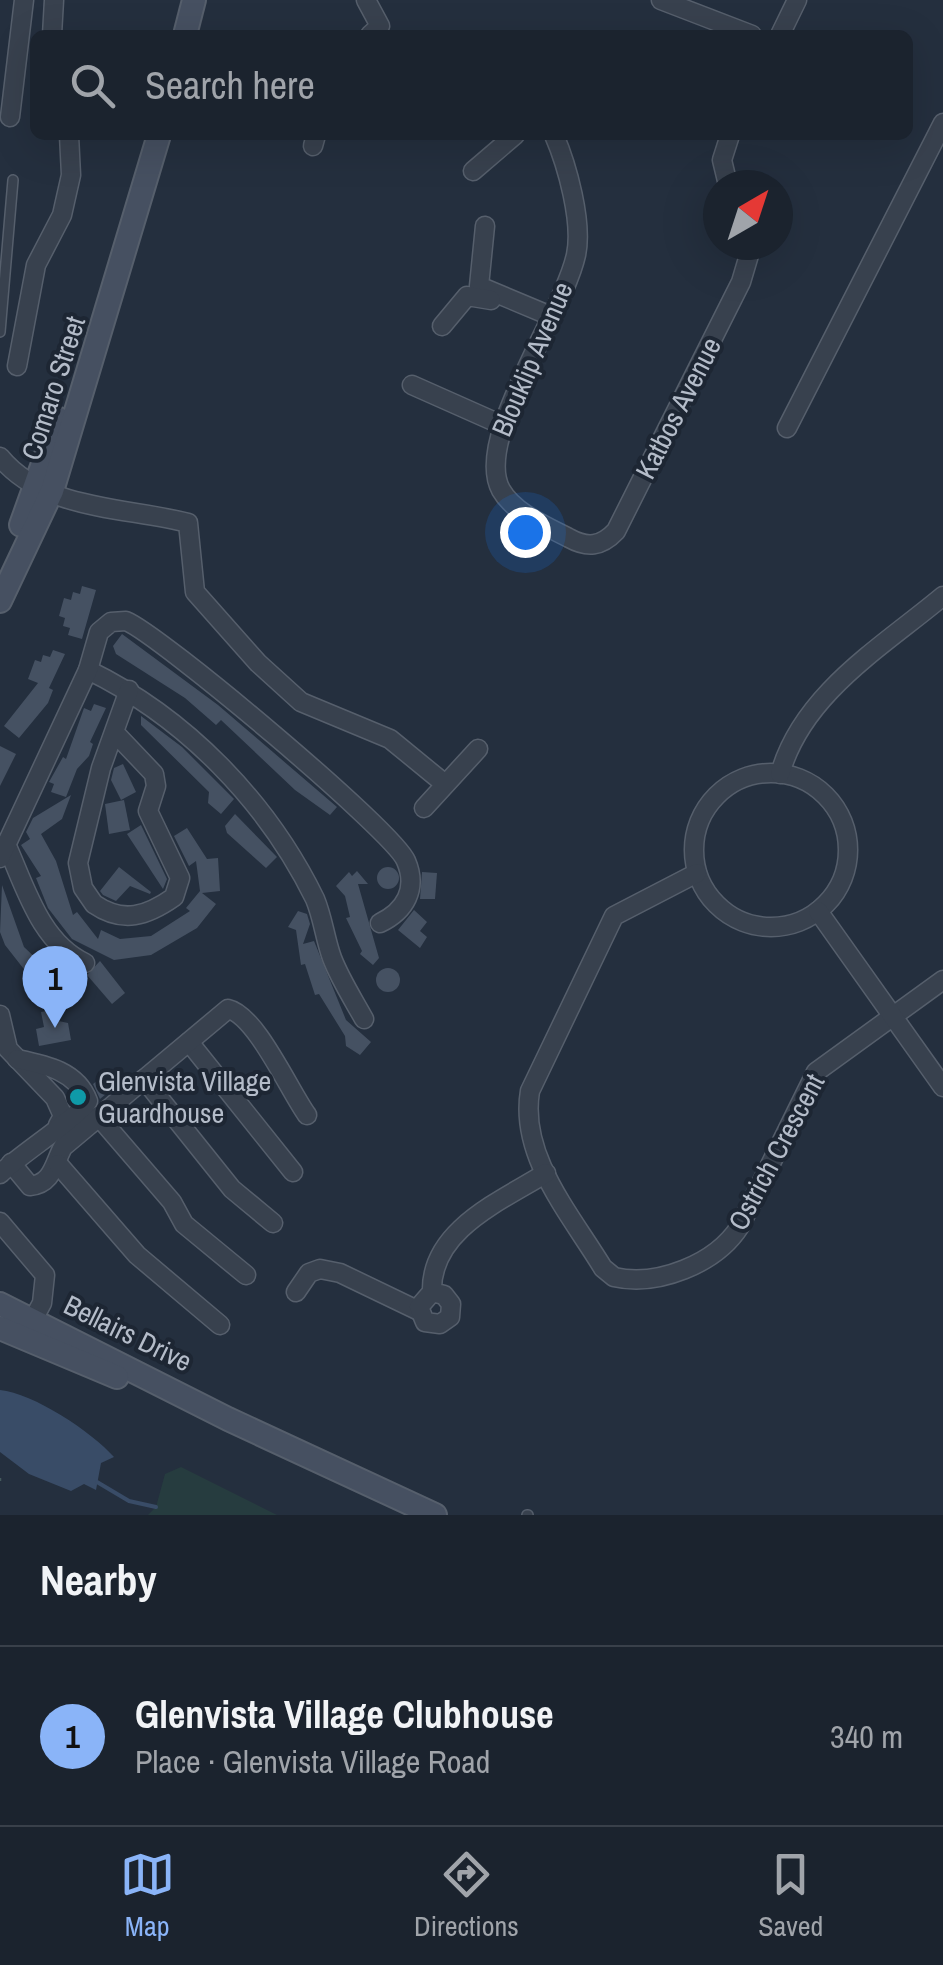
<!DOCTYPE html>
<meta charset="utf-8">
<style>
:root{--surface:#1b232e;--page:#282f3a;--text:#f1f3f6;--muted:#a0a4aa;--line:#39404a;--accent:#8ab4f8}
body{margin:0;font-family:"Archivo Narrow",sans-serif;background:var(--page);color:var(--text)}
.compass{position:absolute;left:703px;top:170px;width:90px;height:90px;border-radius:50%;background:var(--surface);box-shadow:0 10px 40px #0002;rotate:39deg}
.you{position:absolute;left:525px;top:532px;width:35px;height:35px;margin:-25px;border:8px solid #fff;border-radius:50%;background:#1a73e8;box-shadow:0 0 0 15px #1a73e833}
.badge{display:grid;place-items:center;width:65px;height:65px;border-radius:50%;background:var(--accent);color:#111;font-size:32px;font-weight:700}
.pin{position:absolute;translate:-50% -82px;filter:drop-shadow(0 2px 5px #0008)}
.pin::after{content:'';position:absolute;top:52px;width:35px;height:30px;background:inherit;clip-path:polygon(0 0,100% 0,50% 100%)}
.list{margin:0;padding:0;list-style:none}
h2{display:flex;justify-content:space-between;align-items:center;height:130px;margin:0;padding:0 40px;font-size:42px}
h2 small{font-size:32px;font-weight:400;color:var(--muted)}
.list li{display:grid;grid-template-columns:65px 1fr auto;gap:30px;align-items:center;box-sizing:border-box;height:180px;padding:0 40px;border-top:2px solid var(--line)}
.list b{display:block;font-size:38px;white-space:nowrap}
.list p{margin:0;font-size:32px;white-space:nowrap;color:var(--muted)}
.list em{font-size:32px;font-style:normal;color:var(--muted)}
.icon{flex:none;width:55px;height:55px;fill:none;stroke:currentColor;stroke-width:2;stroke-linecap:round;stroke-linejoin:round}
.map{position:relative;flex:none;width:943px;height:1515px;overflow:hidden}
.search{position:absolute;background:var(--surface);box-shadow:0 10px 40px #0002;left:30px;right:30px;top:30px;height:110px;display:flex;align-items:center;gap:25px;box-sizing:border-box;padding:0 35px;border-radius:15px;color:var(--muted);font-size:38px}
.sheet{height:310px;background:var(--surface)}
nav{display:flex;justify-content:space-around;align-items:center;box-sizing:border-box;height:140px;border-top:2px solid var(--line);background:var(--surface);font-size:28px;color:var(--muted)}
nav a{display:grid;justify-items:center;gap:5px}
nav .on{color:var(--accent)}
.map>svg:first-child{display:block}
</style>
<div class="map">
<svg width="943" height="1515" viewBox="0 0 943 1515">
<rect width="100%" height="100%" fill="#242f3e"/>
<polygon fill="#263c3f" points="181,1467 277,1515 148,1515 156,1507 165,1474"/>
<path fill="#394c67" d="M0 1390C33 1393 92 1432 114 1457L101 1463 96 1490 84 1484 71 1491 29 1474 0 1452Z"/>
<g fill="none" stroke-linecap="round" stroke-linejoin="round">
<polyline stroke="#394c67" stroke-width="4" points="97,1482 129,1501 156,1507"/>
</g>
<g fill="#455162">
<polygon points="82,586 96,590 82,639 68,635 70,628 63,626 65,618 59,616 64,598 71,600 73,592 80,594"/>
<polygon points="122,634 218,705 337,807 330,815 295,790 221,720 216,725 185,698 116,654 113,646"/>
<polygon points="53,650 65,654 49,688 53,690 48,703 19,738 4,726 38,683 28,679 35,660 41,662 43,655 50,657"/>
<polygon points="94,704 106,708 90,742 93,744 89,756 77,769 66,797 51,792 54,784 49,782 63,757 66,759 84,708 91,711"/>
<polygon points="141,716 182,747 234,799 221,814 208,803 209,792 141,725"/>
<polygon points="0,746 16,754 0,786"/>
<polygon points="123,764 136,792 121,800 111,780 114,768"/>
<polygon points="71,795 62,819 41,834 56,861 73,915 77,912 98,939 101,930 120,939 151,936 190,911 186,908 200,891 196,861 189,866 174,836 187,828 207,859 218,858 220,891 202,893 216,904 197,928 151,955 114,960 72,939 48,908 36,878 41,876 21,845 30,839 26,832 33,818"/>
<polygon points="124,800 130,830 109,834 105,804"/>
<polygon points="235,814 277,857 266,868 227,833 225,826"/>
<polygon points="141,825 167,879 163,889 127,834"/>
<circle cx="388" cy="878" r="11"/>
<polygon points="119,867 151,892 150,894 130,886 116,901 103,895 100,891"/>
<polygon points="357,871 368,884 358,884 379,958 373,965 360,954 362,951 346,918 350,917 345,896 336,886 349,872 352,876"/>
<polygon points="422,872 437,873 435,899 420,899"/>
<polygon points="2,885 24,947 45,967 81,982 73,999 34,982 5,945 0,932"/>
<polygon points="414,910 427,922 420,931 427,937 420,948 398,930"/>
<polygon points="298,911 307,914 310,924 303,944 314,941 346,1020 371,1042 360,1055 346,1046 345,1036 319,994 315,995 305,964 301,965 296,930 288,927"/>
<polygon points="100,961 125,993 112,1004 87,975"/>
<circle cx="388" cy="980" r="12"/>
<polygon points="52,1010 54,1020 68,1023 71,1040 39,1046 36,1029 44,1027 41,1012"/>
<polygon points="103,1076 113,1088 100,1099 93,1084"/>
</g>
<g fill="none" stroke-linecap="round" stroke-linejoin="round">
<defs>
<g id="lane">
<polyline points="0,332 13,180"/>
<polyline points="527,1515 528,1515"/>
</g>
<g id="street">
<polyline points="366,0 380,26 370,35"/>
<polyline points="661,0 752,35"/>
<polyline points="52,35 54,0"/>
<polyline points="780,35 797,0"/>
<polyline points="10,117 24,0"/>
<path d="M554 135C567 165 583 222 576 255 563 314 473 440 501 490 514 513 546 526 569 538 587 548 601 547 616 531L741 282 752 245"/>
<polyline points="313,146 316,135"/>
<polyline points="473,171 515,135"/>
<polyline points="728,185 722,160 730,135"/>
<polyline points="485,226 479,286 553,317"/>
<polyline points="442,326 467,296 491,300"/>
<polyline points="17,366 36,265 62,215 71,175 69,135"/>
<polyline points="412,385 502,425"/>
<polyline points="787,428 943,123"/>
<path d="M0 457C44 511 127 507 188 523L195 592 258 663 301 702 390 739 445 784"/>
<path d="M88 670C185 717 267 801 315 899 323 918 325 939 332 958 340 979 353 999 364 1019"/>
<path d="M115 733 154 774 156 786 148 811 180 878 174 897C147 916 123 924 94 904L83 888 78 863 101 768 129 690"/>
<circle cx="771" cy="850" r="77"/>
<path d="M780 774C802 694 882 647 943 596"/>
<polyline points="424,808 478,749"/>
<path d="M6 844C25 886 40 942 85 963"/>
<path d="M0 858 88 670 99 632 111 622 126 621C159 634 395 832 406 861 418 889 405 911 380 923"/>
<path d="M697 873 614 916 530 1091C519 1156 571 1215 603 1268L614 1277C657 1287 716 1264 740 1226L816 1072 943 980"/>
<polyline points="818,911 943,1087"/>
<polyline points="0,1015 8,1049 55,1098 63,1116 58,1125"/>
<polyline points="189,1042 293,1172"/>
<polyline points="144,1079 232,1189 273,1223"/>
<polyline points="98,1116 172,1202 184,1224 246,1275"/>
<path d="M11 1163 30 1186C53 1184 54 1163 63 1147L228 1009C256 1015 289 1090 307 1115"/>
<polyline points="58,1164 137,1255 220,1325"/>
<path d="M0 1174C20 1154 78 1118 88 1101 77 1071 46 1065 17 1059"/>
<polyline points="0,1222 45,1275 42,1303 28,1329"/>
<polyline points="296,1292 309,1273 320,1269 340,1273 419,1311"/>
<path d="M432 1292 444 1295 451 1304 450 1317 440 1324 425 1322 419 1307 432 1292C430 1230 501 1201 546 1173"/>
</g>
<g id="secondary">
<polyline points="185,35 194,0"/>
<polyline points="21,525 59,419"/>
<polyline points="0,601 52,491 159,135"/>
<polyline points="0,1304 228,1419 435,1515"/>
<polyline points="0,1328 117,1377"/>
</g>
</defs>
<use href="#lane" stroke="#565f6c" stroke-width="12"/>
<use href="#street" stroke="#565f6c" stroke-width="21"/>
<use href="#secondary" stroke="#565f6c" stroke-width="26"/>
<polyline stroke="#44595c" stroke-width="2.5" stroke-dasharray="8 8" stroke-linecap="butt" points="0,1478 0,1481"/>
<use href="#lane" stroke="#38414e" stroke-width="9"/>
<use href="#street" stroke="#38414e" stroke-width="18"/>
<use href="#secondary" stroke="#465061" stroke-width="22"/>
</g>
<circle fill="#0f9aa8" stroke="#1d2633" stroke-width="4" cx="78" cy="1097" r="10"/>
<g text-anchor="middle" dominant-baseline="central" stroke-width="8" stroke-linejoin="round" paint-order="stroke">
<g font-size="28" fill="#b4bcc9" stroke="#1d2633">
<text transform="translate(532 359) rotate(-67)">Blouklip Avenue</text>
<text transform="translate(53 388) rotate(-72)">Comaro Street</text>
<text transform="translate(678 408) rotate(-63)">Katbos Avenue</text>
<text transform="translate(776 1152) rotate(-62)">Ostrich Crescent</text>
<text transform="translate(128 1333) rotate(26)">Bellairs Drive</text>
</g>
<g font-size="28" fill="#b4bcc9" stroke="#1d2633" text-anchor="start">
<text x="98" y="1081">Glenvista Village<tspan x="98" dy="32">Guardhouse</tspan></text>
</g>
</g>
</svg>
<svg class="compass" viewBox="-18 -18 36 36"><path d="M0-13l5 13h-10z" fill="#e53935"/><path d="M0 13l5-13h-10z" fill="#a0a4aa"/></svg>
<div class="you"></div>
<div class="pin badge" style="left:55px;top:1028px">1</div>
<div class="search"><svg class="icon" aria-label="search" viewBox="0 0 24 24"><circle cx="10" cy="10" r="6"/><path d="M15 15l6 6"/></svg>Search here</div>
</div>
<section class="sheet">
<h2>Nearby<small></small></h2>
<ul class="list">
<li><span class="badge">1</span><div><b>Glenvista Village Clubhouse</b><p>Place · Glenvista Village Road</p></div><em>340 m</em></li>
</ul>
</section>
<nav>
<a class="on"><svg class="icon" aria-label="map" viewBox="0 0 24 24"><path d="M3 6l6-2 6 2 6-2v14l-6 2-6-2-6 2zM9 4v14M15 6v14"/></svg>Map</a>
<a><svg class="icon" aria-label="directions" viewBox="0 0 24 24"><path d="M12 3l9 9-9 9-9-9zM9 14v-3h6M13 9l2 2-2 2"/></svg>Directions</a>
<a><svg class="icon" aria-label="saved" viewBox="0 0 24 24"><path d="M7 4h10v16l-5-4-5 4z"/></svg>Saved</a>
</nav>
